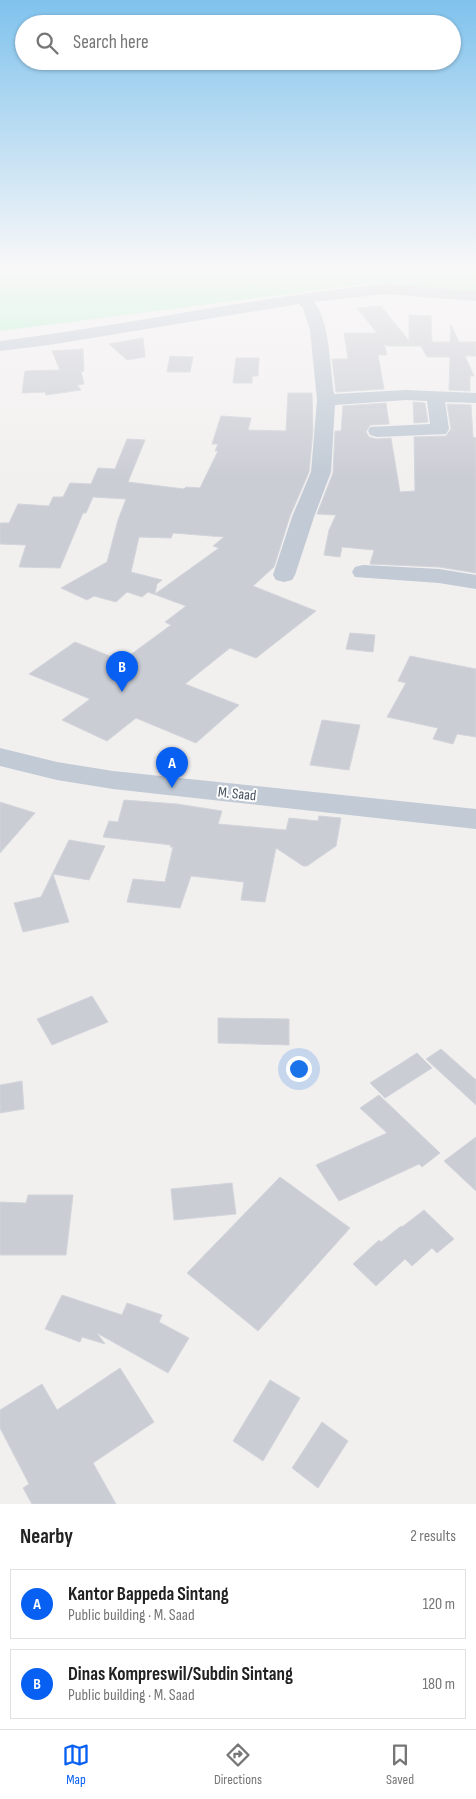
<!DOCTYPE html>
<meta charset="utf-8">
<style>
:root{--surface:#fff;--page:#f2f2f2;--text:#222;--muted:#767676;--line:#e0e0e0;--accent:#0860f2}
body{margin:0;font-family:"Sofia Sans Condensed",sans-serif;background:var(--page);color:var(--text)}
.you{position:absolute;left:298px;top:1068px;width:18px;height:18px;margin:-12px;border:4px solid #fff;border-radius:50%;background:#1a73e8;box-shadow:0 0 0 8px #1a73e833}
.badge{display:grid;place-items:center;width:32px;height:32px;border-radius:50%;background:var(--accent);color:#fff;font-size:16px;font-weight:700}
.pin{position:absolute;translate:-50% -41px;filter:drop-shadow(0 1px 2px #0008)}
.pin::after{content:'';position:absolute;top:26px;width:18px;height:15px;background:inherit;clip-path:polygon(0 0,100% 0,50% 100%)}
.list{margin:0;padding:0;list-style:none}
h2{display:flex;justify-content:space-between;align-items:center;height:65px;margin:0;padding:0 20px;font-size:21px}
h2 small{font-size:16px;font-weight:400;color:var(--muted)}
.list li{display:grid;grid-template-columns:32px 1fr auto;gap:15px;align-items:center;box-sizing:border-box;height:70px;margin:0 10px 10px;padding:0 10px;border:1px solid var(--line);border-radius:0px}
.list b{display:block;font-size:19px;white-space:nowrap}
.list p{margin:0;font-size:16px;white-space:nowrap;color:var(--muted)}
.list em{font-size:16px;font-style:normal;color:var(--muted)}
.icon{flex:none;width:28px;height:28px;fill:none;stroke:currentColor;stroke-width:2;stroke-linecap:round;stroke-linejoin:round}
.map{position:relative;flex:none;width:476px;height:1504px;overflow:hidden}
.search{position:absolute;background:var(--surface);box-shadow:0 1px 4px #0004;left:15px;right:15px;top:15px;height:55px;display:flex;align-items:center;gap:12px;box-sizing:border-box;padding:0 18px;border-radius:28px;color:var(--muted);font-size:19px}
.sheet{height:225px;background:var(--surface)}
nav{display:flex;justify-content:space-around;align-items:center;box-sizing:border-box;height:70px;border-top:1px solid var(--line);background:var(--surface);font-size:14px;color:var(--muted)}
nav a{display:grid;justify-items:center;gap:2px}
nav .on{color:var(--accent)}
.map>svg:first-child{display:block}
</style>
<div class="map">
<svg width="476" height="1504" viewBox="0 0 476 1504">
<rect width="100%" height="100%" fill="#f2efef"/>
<polygon fill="#baf3d3" points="0,266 476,266 476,291 374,283 0,331"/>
<g fill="#cbcdd5" stroke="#d2d5db" fill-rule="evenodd">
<polygon points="381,306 409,341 409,315 431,316 432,342 450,342 451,325 459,342 476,342 476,356 465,356 474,376 470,376 470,391 449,390 450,357 427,357 421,346 387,346 384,343 387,355 378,355 384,389 336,392 332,359 348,359 344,333 377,333 357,308"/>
<polygon points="143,338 145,357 127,360 109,344"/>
<polygon points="83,349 84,371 81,372 84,384 77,385 81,390 46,395 45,392 22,393 25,371 60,370 52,351"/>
<polygon points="170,356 193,357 190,372 167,372"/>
<polygon points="236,358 259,358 258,376 252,376 252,383 233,383"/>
<path d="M288 393H312L313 430 309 472 290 516 274 567 253 586 316 611 256 658 230 648 185 684 239 705 196 743 136 718 107 741 62 720 90 699 29 674 75 642 122 661 171 625 165 622 186 606 148 592 142 597 127 592 116 602 94 596 87 600 61 588 107 562 118 520 126 499 93 497 86 513H83L60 568 19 567 26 545 0 544V523H9L18 504 49 506 53 497H63L70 483 91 484 98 468 115 469 127 439 145 440 128 482 184 489 186 487 200 488 218 451H215L218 444H212L221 416 251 418 248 430 286 431ZM173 533 224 537 213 546 219 548 155 594 157 584 162 580 131 572 139 537 171 538Z"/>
<polygon points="413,402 425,403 428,422 414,423"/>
<polygon points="386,403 389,424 370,425 366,432 369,437 376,439 391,438 400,492 415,491 414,437 446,436 451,429 447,404 471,405 473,437 476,438 476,573 439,567 370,564 374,550 342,547 340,557 324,555 329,530 336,515 317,514 333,473 335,431 341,431 343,406"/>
<polygon points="350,633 375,635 373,652 346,649"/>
<polygon points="410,656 476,669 476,737 457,734 453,744 433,739 438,728 387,717 406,683 398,681"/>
<polygon points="322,720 360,725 349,770 310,765"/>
<polygon points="124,800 177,804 222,811 218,824 286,830 289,818 318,821 319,816 341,818 336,846 307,866 303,866 276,848 265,902 241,900 244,882 191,876 180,908 127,902 133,879 165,882 173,847 170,847 171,845 103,837 109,821 118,822"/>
<polygon points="0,802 35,813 0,853"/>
<polygon points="69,840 105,846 89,880 53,874 69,922 23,932 14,903 41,897"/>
<polygon points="92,996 108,1022 52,1045 37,1019"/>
<polygon points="218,1018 289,1019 289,1045 218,1043"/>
<polygon points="441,1049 476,1080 476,1105 426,1059"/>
<polygon points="417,1053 432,1068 385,1098 370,1083"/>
<polygon points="22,1081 24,1109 0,1113 0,1085"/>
<polygon points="379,1095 440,1153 422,1167 419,1164 339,1201 316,1165 387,1133 360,1108"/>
<polygon points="476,1137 476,1191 444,1161"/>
<polygon points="280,1177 350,1228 258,1331 187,1273"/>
<polygon points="232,1183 236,1214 174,1220 171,1189"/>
<polygon points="28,1195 73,1195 66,1255 0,1255 0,1202 26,1203"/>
<polygon points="424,1210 454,1239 437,1253 432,1248 412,1266 405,1259 376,1286 353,1264 379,1240 381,1242 401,1226 402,1227"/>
<polygon points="62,1295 122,1315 127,1303 162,1315 159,1322 189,1338 168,1373 97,1333 105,1344 82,1337 80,1342 45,1329"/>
<polygon points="120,1368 154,1422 93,1463 116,1504 32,1504 23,1488 29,1484 0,1428 0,1410 42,1384 57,1410"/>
<polygon points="270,1380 300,1398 263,1461 233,1441"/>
<polygon points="322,1422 348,1441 318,1488 292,1468"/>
</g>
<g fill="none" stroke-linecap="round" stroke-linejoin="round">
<g fill="#c1cad5" fill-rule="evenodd">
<path d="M385 284 476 291V301L385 294 314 302C330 321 330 369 334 394L406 390 476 393V403L445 402 449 429 446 434 377 437 370 435 368 431 370 427 430 424 427 401 406 400 335 405 331 472 314 517 295 575 292 580 284 582 276 580 273 575 292 517 311 472 317 400 310 330 303 308 299 304 49 345 0 351V341C129 325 256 297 385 284Z"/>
<polygon points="363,565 439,569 476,575 476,589 439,583 355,577 352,572 355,567"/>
<polygon points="0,748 57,762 113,771 476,809 476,829 113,789 57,780 0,766"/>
</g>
</g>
<linearGradient id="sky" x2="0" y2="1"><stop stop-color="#7fc2ed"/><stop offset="0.56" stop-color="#f9f8f8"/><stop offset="1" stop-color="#f9f8f8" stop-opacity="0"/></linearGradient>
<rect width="476" height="477" fill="url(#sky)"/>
<g text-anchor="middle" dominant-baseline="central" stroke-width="4" stroke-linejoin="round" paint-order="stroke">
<g font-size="15" fill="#45515e" stroke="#fff">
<text transform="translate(237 794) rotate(6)">M. Saad</text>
</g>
</g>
</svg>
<div class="you"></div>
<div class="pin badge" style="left:172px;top:788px">A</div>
<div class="pin badge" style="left:122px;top:692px">B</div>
<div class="search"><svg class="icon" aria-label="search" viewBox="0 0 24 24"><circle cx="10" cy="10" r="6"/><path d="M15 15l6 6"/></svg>Search here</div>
</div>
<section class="sheet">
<h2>Nearby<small>2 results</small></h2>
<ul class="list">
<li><span class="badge">A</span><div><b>Kantor Bappeda Sintang</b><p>Public building · M. Saad</p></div><em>120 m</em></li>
<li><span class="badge">B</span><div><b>Dinas Kompreswil/Subdin Sintang</b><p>Public building · M. Saad</p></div><em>180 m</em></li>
</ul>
</section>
<nav>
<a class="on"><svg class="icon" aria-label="map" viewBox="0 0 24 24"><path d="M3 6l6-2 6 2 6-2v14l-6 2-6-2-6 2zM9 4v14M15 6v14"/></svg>Map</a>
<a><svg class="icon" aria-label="directions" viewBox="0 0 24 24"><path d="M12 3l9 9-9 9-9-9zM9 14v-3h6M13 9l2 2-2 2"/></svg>Directions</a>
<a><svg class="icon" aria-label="saved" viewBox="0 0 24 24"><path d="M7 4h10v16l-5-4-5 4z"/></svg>Saved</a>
</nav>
